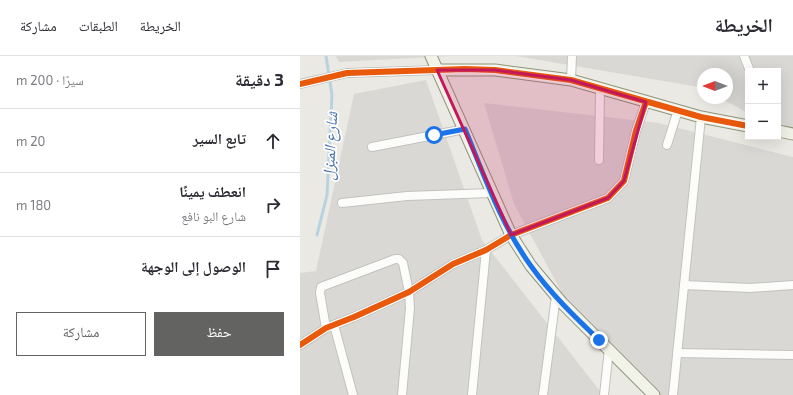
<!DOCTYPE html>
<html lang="ar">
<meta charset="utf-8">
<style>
:root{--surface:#fff;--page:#f2f2f3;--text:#2b2b33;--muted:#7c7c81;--line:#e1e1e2;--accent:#636361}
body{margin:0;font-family:"Exo 2","Noto Naskh Arabic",sans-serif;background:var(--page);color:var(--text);direction:rtl}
.controls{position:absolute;right:12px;top:12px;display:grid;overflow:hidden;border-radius:0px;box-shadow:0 4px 16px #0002}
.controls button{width:36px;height:36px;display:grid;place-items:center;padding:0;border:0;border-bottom:1px solid var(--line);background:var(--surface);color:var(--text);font:20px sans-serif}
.compass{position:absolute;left:397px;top:12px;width:36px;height:36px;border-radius:50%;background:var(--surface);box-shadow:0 4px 16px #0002;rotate:270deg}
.stop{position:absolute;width:12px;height:12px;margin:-9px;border:3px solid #1a73e8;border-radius:50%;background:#fff}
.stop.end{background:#1a73e8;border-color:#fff;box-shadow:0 1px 4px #0008}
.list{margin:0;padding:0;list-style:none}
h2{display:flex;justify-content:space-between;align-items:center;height:52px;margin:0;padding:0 16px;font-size:17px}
h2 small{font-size:13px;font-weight:400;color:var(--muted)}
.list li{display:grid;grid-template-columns:26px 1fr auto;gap:12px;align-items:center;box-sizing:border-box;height:64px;padding:0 16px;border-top:1px solid var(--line)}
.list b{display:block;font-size:15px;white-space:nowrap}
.list p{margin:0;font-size:13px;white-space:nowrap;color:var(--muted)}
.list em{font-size:13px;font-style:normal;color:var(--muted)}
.actions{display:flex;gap:8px;padding:12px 16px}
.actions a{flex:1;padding:9px 0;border:1px solid var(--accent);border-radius:0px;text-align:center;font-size:14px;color:var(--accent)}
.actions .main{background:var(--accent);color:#fff}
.icon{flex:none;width:22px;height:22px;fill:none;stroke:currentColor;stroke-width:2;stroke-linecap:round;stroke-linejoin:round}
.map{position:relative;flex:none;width:493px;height:339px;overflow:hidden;direction:ltr}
header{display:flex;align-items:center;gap:24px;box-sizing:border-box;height:56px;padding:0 20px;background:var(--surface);border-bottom:1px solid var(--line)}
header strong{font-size:19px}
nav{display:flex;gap:22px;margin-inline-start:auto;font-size:14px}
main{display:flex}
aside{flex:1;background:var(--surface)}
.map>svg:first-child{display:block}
</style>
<header>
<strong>الخريطة</strong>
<nav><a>الخريطة</a><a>الطبقات</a><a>مشاركة</a></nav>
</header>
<main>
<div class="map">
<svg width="493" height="339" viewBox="0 0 493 339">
<rect width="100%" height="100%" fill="#eae9e3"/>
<g fill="#d9d8d5">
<polygon points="36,0 149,0 39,6"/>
<polygon points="216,0 493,0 493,77 478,74 478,15 448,15 448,57 420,42 427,42 427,18 403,18 403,33 399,31"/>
<polygon points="126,24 182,184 303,339 0,339 0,217 16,215 54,38"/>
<polygon points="184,47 359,67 493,101 493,339 353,339 268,248 214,148"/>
</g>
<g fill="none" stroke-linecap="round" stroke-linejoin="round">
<polyline stroke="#b6d3df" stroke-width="3" points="17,179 27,139 32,39 26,0"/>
<defs>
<g id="street">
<polyline points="444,0 450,15"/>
<polyline points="271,24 272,0"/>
<polyline points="0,28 47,17 137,14"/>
<polyline points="367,89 378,54"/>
<polyline points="72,91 165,73"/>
<polyline points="299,104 300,33"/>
<polyline points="42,147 107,140 191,137"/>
<polyline points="384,229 450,232 493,229"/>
<polyline points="34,269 53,339"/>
<polyline points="26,272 20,237 21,231 95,203 99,203 103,207 109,236 110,252 102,339"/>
<polyline points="0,289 26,272 54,261 109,236 153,208 186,194 211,179 308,142 324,125 336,75 346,46"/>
<polyline points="377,297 493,299"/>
<polyline points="172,339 186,194"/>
<polyline points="243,339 256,240"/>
<polyline points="304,339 309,293"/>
<polyline points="373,339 401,61"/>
</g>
<g id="secondary">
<polyline points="131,0 211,179 231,210 262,247 354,339"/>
<polyline points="137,14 195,14 271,24 401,61 448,70"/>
<polyline points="478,75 493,78"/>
</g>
</defs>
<use href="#street" stroke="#c2c2bf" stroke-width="10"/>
<use href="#secondary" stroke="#90947b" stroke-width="13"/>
<use href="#street" stroke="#fcfcfb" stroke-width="8"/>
<use href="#secondary" stroke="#f1f2e8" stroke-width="11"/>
<defs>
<g id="cycleway">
<polyline points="0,28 47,17 165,13 195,14 271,24 401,61 448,70"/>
<polyline points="0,289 26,272 54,261 109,236 153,208 186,194 211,179 308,142 324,125 336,75 346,46"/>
</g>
</defs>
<use href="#cycleway" stroke="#fff" stroke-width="8"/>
<use href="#cycleway" stroke="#e8590c" stroke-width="6"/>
</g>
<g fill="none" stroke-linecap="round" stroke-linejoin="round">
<path stroke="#1a73e8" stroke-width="5" d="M134 79 165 73C184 119 201 169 231 210 250 237 275 261 299 284"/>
</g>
<path fill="#c2185b" fill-opacity="0.2" stroke="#c2185b" stroke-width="3" stroke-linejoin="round" d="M137 14H195L271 24 346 46 324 125 308 142 211 179Z"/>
<g text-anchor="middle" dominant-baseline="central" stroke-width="3.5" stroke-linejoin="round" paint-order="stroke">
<g font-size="16" font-style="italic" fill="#4772ac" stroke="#fff">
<text transform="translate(29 90) rotate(-87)">شارع المبزل</text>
</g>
</g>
</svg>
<div class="controls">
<button>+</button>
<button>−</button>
</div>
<svg class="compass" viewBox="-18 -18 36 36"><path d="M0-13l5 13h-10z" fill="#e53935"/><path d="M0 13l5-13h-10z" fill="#7c7c81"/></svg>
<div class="stop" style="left:134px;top:79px"></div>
<div class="stop end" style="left:299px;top:284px"></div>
</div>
<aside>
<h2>3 دقيقة<small>سيرًا · 200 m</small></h2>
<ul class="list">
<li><svg class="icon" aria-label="ahead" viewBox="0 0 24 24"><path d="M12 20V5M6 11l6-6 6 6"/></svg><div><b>تابع السير</b></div><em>20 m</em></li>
<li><svg class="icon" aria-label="right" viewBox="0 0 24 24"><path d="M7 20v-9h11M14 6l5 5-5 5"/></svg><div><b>انعطف يمينًا</b><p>شارع البو نافع</p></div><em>180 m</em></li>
<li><svg class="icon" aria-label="arrive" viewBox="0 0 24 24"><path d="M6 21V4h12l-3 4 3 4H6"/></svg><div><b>الوصول إلى الوجهة</b></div></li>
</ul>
<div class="actions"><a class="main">حفظ</a><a>مشاركة</a></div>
</aside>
</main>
